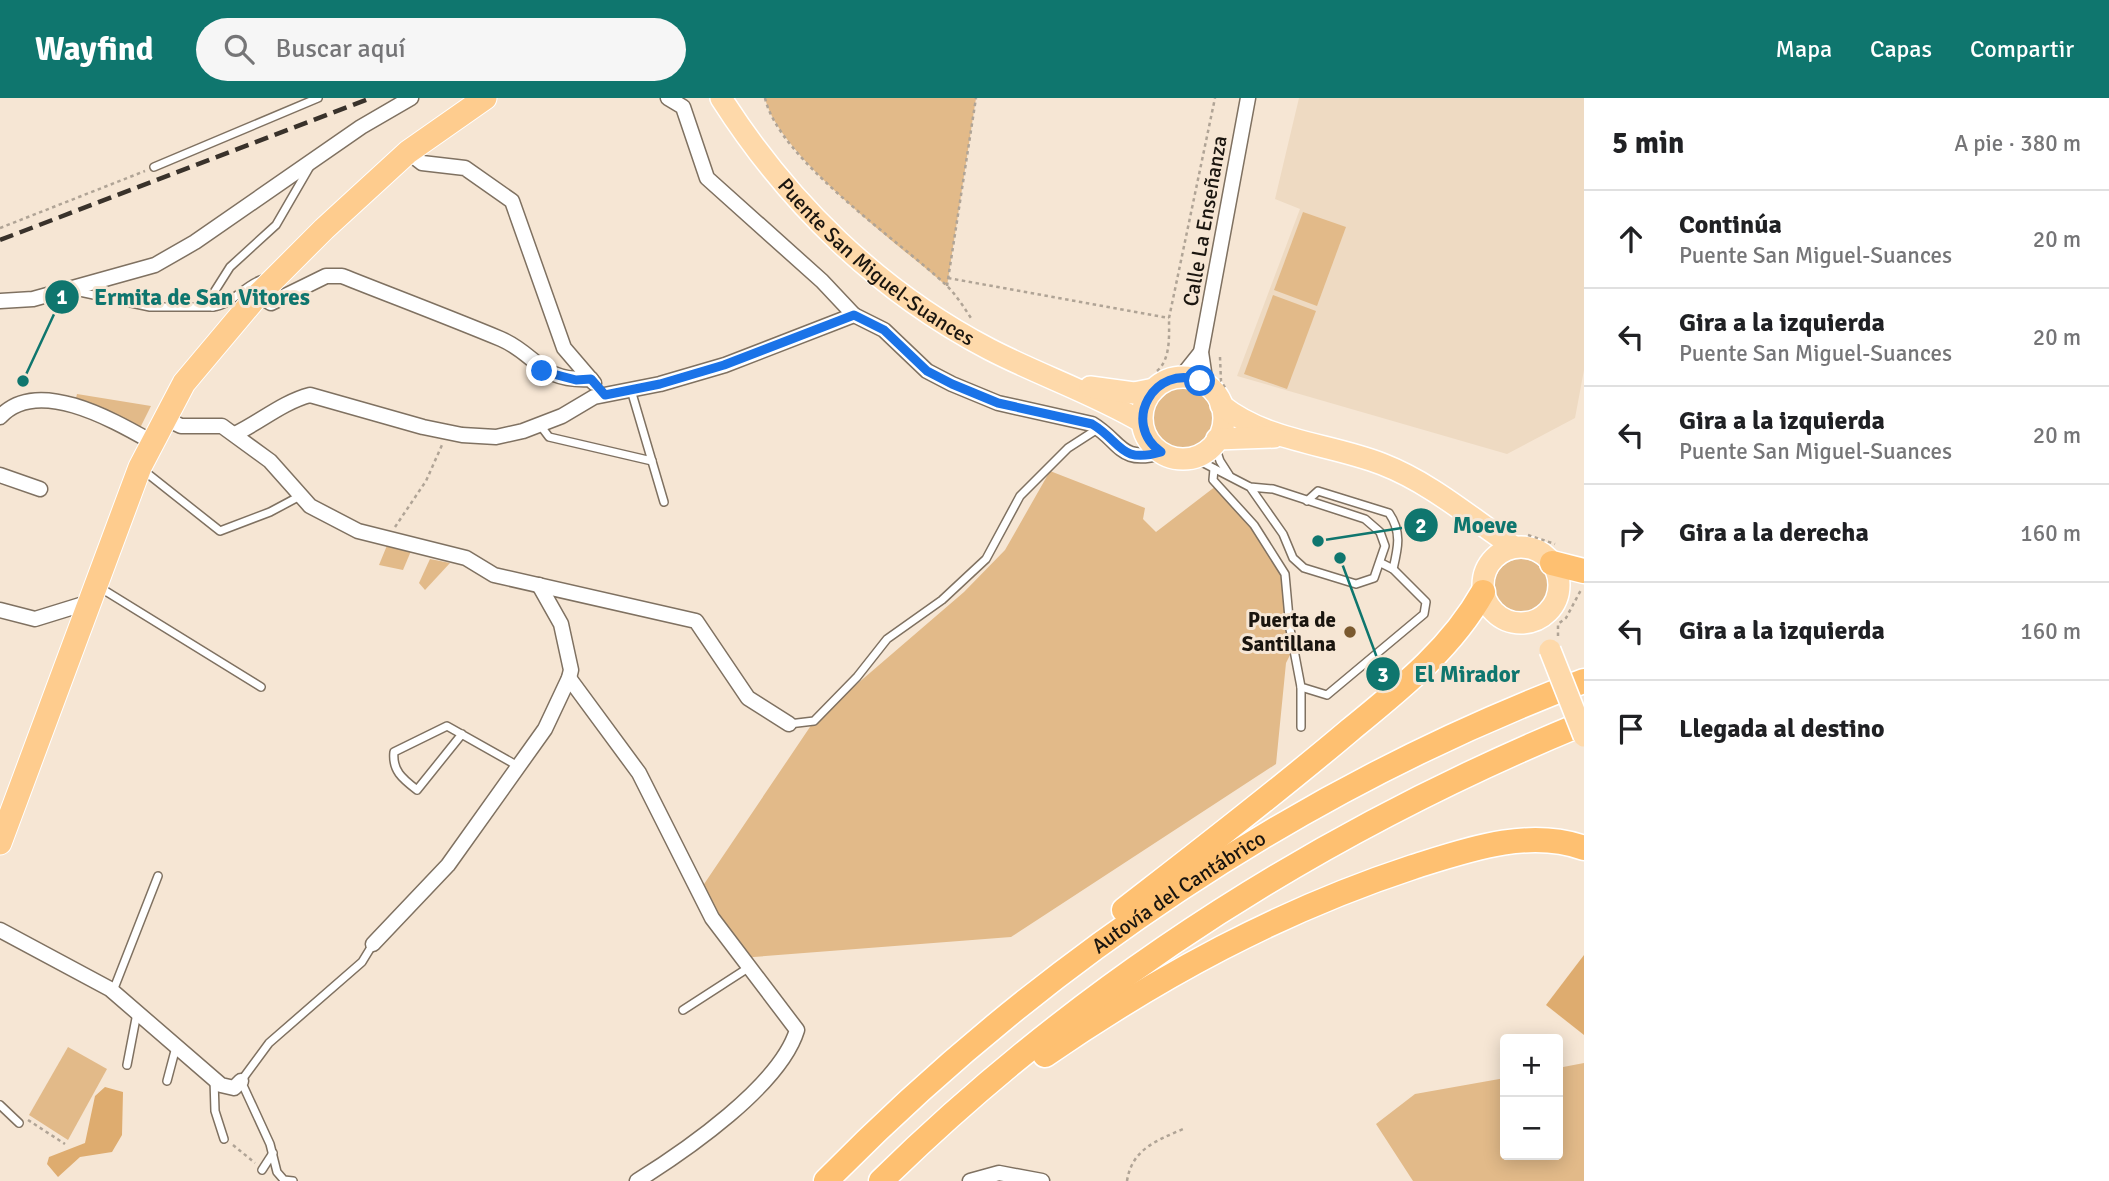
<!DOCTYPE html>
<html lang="es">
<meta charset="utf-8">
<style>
:root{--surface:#fff;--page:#f6f6f6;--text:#202124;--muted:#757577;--line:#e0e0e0;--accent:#0f766e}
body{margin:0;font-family:Signika,sans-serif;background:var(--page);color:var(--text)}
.controls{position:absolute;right:21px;bottom:21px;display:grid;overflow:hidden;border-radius:7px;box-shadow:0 4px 18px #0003}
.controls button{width:63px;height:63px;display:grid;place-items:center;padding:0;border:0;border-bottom:2px solid var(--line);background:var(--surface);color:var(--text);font:35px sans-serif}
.stop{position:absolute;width:21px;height:21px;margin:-16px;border:5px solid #1a73e8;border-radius:50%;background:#fff}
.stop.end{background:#1a73e8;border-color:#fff;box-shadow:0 2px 7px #0008}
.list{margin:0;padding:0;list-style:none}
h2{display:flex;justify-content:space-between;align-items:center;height:91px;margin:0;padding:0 28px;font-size:30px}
h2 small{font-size:23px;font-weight:400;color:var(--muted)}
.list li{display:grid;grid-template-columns:46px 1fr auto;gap:21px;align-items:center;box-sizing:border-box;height:98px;padding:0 28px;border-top:2px solid var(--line)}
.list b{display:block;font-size:26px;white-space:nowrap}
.list p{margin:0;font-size:23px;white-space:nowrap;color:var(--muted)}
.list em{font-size:23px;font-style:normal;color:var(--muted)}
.icon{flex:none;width:38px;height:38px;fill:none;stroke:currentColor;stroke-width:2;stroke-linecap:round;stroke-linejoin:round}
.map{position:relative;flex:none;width:1584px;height:1083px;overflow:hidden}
header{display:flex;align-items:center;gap:42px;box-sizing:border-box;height:98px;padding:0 35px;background:var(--accent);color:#fff}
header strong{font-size:33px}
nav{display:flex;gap:38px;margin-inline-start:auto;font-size:24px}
.search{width:490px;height:63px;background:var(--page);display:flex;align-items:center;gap:18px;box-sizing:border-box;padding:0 24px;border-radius:38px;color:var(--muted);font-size:26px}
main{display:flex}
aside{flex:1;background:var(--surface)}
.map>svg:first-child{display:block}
</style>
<header>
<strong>Wayfind</strong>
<div class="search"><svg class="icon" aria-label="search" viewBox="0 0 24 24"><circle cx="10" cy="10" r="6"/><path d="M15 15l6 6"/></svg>Buscar aquí</div>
<nav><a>Mapa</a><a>Capas</a><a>Compartir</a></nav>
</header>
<main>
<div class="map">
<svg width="1584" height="1083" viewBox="0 0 1584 1083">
<rect width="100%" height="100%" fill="#f6e6d4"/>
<polygon fill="#eedac2" points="1299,0 1584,0 1584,272 1575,320 1507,356 1237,278 1300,111 1275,101"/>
<g fill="#e2ba89">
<path d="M765 0H976L947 188C900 148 778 57 765 0Z"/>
<polygon points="1303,114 1346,129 1317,208 1274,192"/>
<polygon points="1273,197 1316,213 1287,291 1244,276"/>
<circle cx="1182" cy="319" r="31"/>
<polygon points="77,296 151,308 140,330 75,305"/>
<path d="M1050 373 1145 410 1143 421 1156 434 1216 388C1243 419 1274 450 1285 491 1290 511 1288 536 1290 557L1286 565 1276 666 1011 839 740 860 698 795 814 623 964 494 1005 452Z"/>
<polygon points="388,445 411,453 403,472 379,467"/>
<polygon points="430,461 450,465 425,492 419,485"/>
<circle cx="1521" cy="488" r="27"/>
<polygon points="68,949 107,971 68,1042 29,1017"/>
<polygon points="1584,965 1584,1083 1413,1083 1376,1026 1415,996 1505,980 1505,1057 1558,1057 1558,970"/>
</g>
<g fill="#deac6f">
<polygon points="1584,857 1584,937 1546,907"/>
<polygon points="105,989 123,994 122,1037 112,1054 80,1059 58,1079 47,1066 49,1059 85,1045 95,998"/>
</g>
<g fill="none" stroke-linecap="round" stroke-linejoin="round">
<defs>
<g id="service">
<polyline points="154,69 318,0"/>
<path d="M263 181C243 187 233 207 213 209L211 199 230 169 276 127 309 70"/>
<polyline points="75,193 150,209 213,209"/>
<polyline points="631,292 664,404"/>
<polyline points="540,327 549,339 652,363"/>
<polyline points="1214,345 1220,363 1229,377"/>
<polyline points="1192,359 1250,389 1273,391 1365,421 1380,434 1385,448 1374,480 1356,486 1304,470 1293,460 1283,436 1250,389"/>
<polyline points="1214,371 1213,382 1254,427 1285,476 1290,531 1301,589 1327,597 1424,516 1426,504 1393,471 1381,465"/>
<polyline points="143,372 220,433 270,414 300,398"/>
<path d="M1307 403 1318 393 1389 415C1402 434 1398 450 1393 471"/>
<polyline points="99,489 261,589"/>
<polyline points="789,626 814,623 857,579 887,541 942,502 986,461 1020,398 1068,350 1099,330"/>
<polyline points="1301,629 1301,589"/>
<path d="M462 636 417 692C403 681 392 673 394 654L447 628 518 668"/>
<polyline points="113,893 158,778"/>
<polyline points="683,912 748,870"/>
<polyline points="127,967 137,915"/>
<polyline points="214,981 215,1013 224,1041"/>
<polyline points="167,983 176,949"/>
<polyline points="0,1007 19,1025"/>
<polyline points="262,1072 273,1055"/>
<polyline points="293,1083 284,1082 277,1074 270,1046 241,983 269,945 362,864 373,846"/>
</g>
<g id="minor">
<polyline points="668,0 683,9 707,80 822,183 854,217"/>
<polyline points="408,54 422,65 465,70 512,103 564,250 594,285"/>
<path d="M258 197 271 205 326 178H342C395 199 448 219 501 241 538 257 539 284 591 281"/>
<polyline points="0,203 33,201 155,167 195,144 361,29 411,0"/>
<polyline points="1181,279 1201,254"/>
<polyline points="1206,287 1201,254 1248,0"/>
<path d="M0 319C37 278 113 322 152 344"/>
<polyline points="164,320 181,328 222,328 270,363 310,408 358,433 466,460 494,477 696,523 748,600 789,626"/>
<path d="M235 336C260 324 283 304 310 297L423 329 462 337 496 339 523 333 562 318 594 299 660 286 725 267 854 217 884 232 927 273 952 286 998 305 1092 326C1122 344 1119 366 1161 354"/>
<polyline points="0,377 40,391"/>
<polyline points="0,512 35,521 90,504"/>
<path d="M569 580 639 675 712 820 797 932C780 988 685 1053 637 1083"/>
<polyline points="0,832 110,891 221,987 234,990 241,983"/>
<polyline points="373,846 448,767 545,631 569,580 571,572 561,526 539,487"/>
<polyline points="970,1083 999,1075 1042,1083"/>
</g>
<g id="primary">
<path id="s1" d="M721 0C788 105 878 193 989 251 1039 277 1093 295 1142 324"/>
<circle cx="1183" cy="320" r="41"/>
<polyline points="1090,289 1134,295 1154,291"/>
<path d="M1221 307C1267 344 1328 345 1382 366 1431 385 1471 420 1514 449"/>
<polyline points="1217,341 1274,339"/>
<circle cx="1521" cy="487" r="38"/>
</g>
<polyline id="trunk" points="0,745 140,369 184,285 258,197 324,131 408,54 485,0"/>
<g id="motorway">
<polyline points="1552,465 1584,473"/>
<path d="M1124 812C1200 753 1277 694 1350 632 1400 591 1451 551 1483 494"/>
<path d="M1045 957C1160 878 1279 813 1413 769 1467 752 1528 730 1584 750"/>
<path id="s2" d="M826 1083C1038 867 1300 690 1584 583"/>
<path d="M881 1083C1084 884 1322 733 1584 625"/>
</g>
</defs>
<use href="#service" stroke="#7f7161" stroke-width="10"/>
<use href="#minor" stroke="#7f7161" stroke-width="17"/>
<use href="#primary" stroke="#fff" stroke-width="24"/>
<use href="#trunk" stroke="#fff" stroke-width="25"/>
<use href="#motorway" stroke="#fff" stroke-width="27"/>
<g stroke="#b0a496" stroke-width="2.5" stroke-dasharray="3.5 3.5" stroke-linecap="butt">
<path d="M765 0C779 62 897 141 945 186 955 195 963 208 971 220"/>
<polyline points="0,130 145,73"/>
<polyline points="948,180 1169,220"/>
<polyline points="947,188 976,0"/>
<polyline points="1220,259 1221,283 1226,291"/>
<path d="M1157 273C1171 261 1169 237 1169 220L1215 0"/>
<polyline points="395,429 426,383 442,347"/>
<polyline points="1528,437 1555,446"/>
<polyline points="1558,538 1558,526 1566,520 1582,490"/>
<polyline points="28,1022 65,1046"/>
<polyline points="233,1047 255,1065"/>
<path d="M1127 1083C1132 1051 1156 1043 1183 1031"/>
</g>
<use href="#service" stroke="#fff" stroke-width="7"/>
<use href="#minor" stroke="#fff" stroke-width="14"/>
<use href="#primary" stroke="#fed9aa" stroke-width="21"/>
<use href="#trunk" stroke="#fecc8e" stroke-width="23"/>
<use href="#motorway" stroke="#fec071" stroke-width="24"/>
<polyline stroke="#39322b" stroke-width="4.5" stroke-dasharray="14 7" stroke-linecap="butt" points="0,142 371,0"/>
<defs>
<polyline id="primary-bridge" points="1550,552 1584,638"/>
</defs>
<use href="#primary-bridge" stroke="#fff" stroke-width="24" stroke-linecap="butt"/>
<use href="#primary-bridge" stroke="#fed9aa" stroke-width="21"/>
</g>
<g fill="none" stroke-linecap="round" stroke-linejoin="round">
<path stroke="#1a73e8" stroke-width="9" d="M542 273 576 282 591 281 605 297 660 286 724 267 854 217 884 232 927 273 952 286 998 305 1092 326C1122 344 1119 366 1161 354 1120 325 1155 265 1200 283"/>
</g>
<circle fill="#7a592f" stroke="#f6e6d4" stroke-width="2.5" cx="1350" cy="534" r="7"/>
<g text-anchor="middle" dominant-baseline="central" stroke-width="6" stroke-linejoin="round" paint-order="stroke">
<g font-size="21" fill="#1a150f" stroke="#f6e6d4">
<text transform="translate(1205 123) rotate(-80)">Calle La Enseñanza</text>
<text stroke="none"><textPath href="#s1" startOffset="228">Puente San Miguel-Suances</textPath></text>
<text stroke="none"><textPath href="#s2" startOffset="457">Autovía del Cantábrico</textPath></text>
</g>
<g font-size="21" font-weight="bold" fill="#1a150f" stroke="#f6e6d4" text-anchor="end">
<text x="1336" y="522">Puerta de<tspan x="1336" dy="24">Santillana</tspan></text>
</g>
</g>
<path fill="none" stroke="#0f766e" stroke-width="2.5" d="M23 283L62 199M1318 443L1421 427M1340 460L1383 576"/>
<g fill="#0f766e" stroke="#f6e6d4" stroke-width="2.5">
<circle cx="23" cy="283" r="7"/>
<circle cx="1318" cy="443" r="7"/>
<circle cx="1340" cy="460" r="7"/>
<circle cx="62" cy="199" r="18"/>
<circle cx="1421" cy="427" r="18"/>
<circle cx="1383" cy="576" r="18"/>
</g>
<g font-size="21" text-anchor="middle" font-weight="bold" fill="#fff">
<text x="62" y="206">1</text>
<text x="1421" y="435">2</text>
<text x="1383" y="584">3</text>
</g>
<g font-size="23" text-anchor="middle" font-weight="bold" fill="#0f766e" stroke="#f6e6d4" stroke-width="6" stroke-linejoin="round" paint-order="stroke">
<text x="202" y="207">Ermita de San Vitores</text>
<text x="1485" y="435">Moeve</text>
<text x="1467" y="584">El Mirador</text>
</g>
</svg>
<div class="controls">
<button>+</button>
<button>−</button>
</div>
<div class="stop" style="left:1200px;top:283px"></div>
<div class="stop end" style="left:542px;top:273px"></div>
</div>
<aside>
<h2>5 min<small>A pie · 380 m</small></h2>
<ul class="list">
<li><svg class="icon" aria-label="ahead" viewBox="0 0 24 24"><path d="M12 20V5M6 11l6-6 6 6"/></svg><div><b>Continúa</b><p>Puente San Miguel-Suances</p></div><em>20 m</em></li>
<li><svg class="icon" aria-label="left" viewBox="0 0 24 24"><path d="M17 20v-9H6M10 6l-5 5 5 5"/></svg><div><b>Gira a la izquierda</b><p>Puente San Miguel-Suances</p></div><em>20 m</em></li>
<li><svg class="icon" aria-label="left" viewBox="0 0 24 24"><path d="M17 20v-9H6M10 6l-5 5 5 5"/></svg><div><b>Gira a la izquierda</b><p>Puente San Miguel-Suances</p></div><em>20 m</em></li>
<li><svg class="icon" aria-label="right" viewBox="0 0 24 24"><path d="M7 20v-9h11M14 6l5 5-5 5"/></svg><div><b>Gira a la derecha</b></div><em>160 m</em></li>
<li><svg class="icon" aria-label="left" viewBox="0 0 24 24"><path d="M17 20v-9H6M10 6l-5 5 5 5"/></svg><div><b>Gira a la izquierda</b></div><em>160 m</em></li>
<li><svg class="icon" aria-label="arrive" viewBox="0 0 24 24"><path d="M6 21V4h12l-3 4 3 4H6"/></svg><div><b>Llegada al destino</b></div></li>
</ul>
</aside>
</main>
